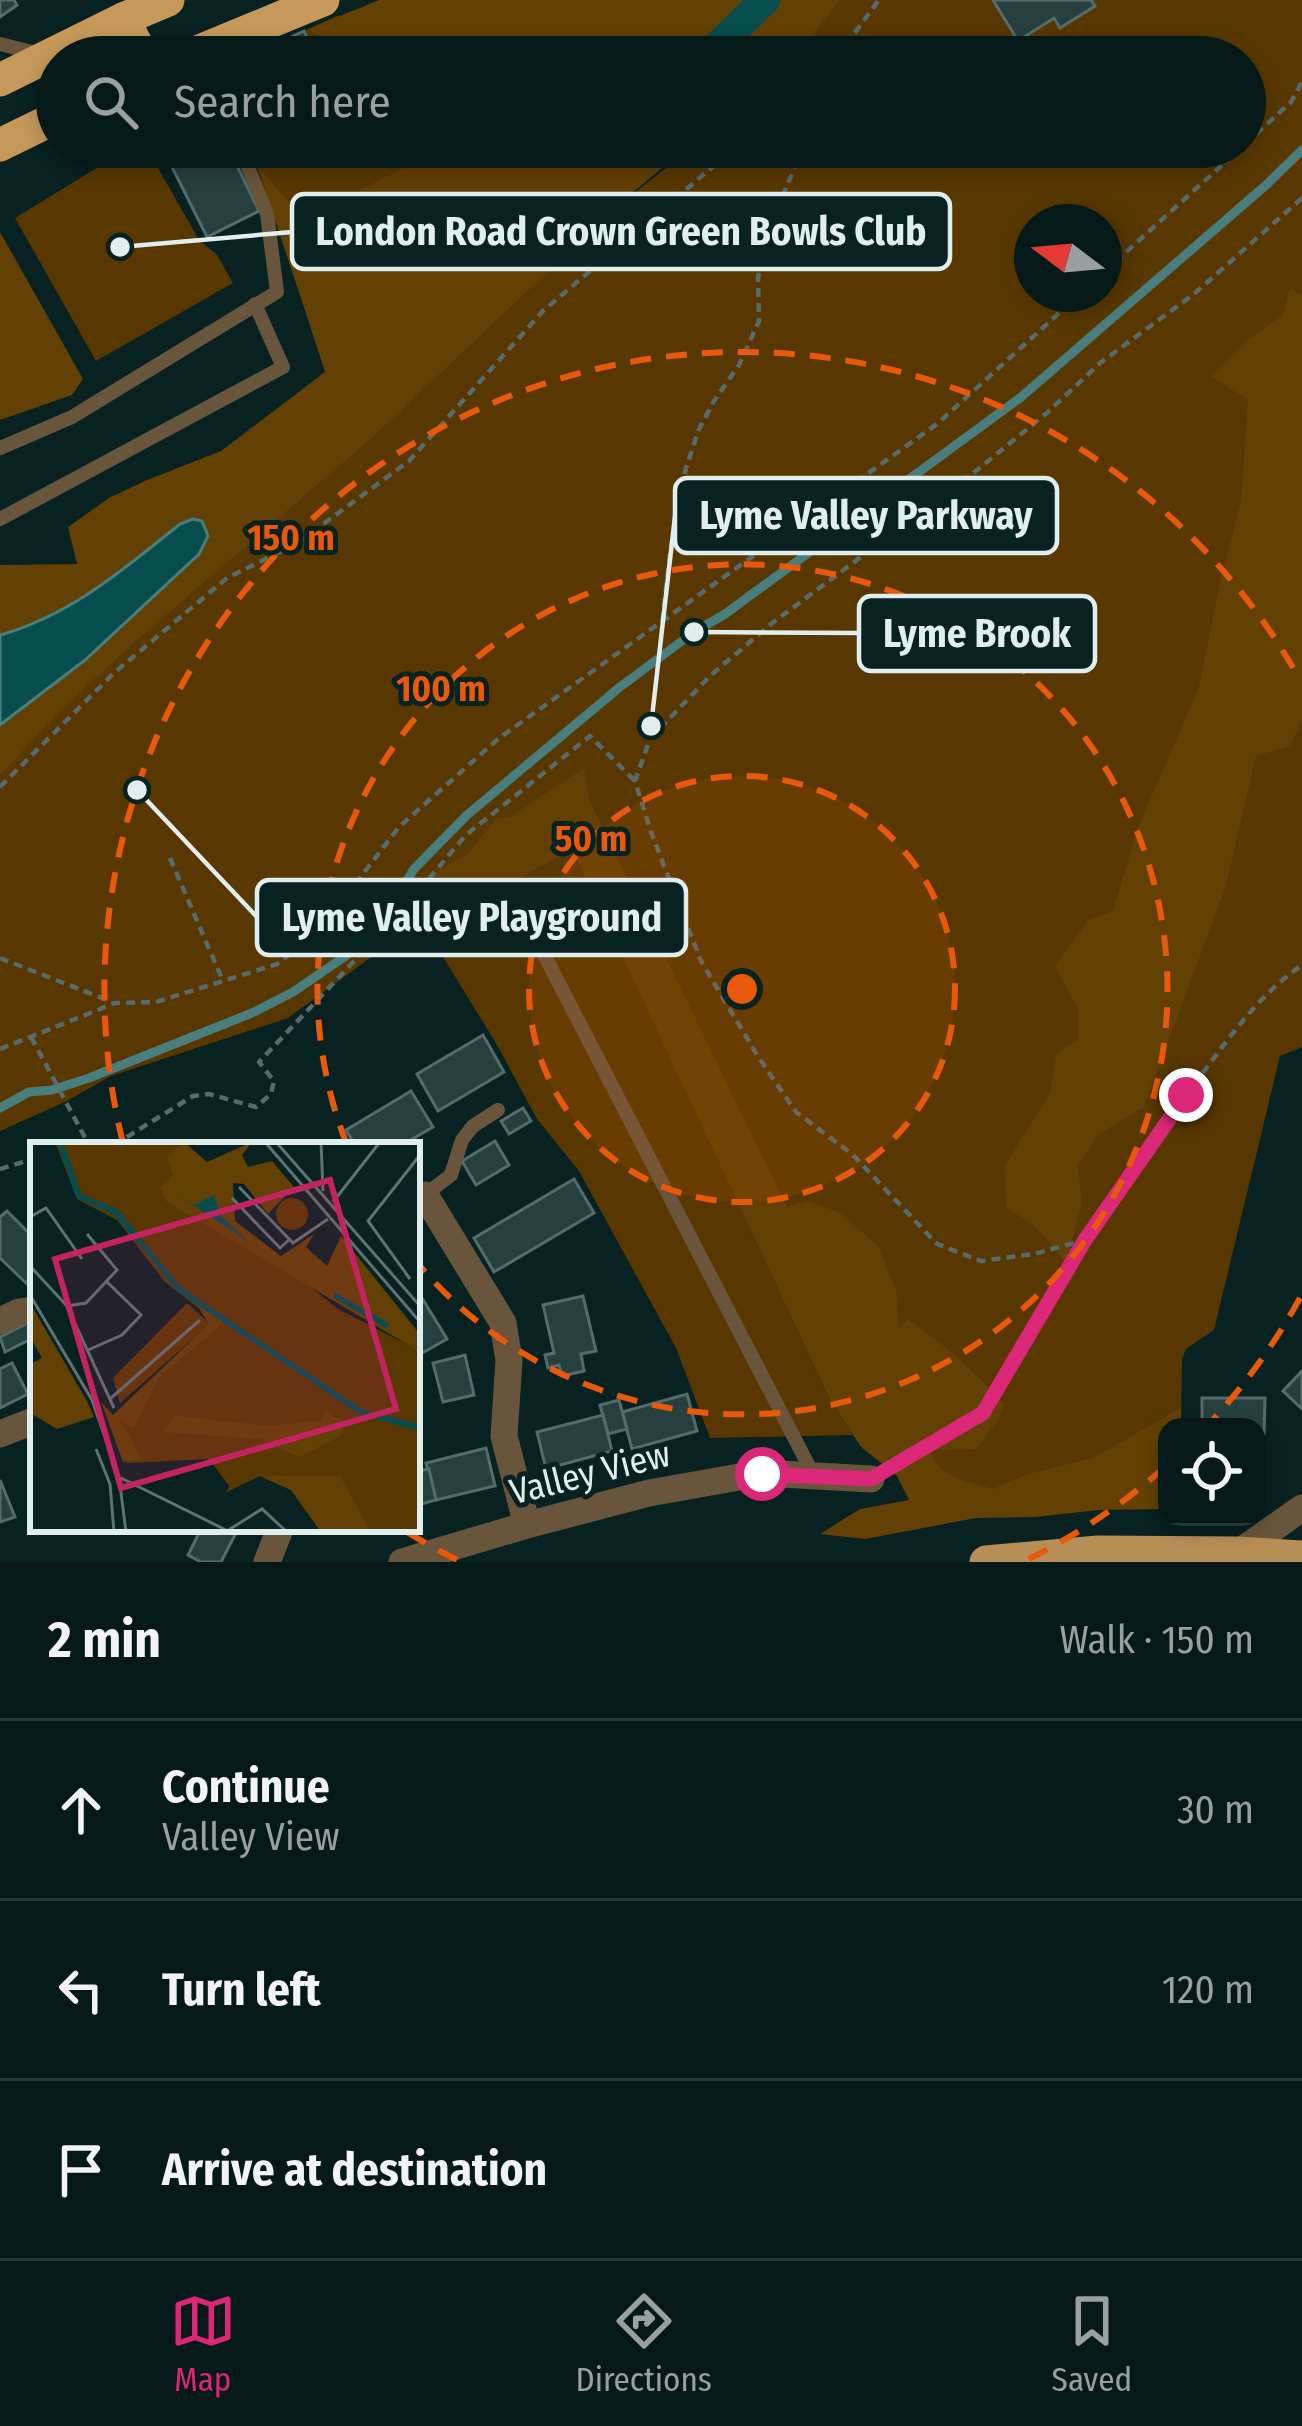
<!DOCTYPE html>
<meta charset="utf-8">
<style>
:root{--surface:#061919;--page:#142626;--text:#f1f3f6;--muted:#98a0a2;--line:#273838;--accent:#db2777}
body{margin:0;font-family:"Fira Sans Condensed",sans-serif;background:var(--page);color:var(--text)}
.controls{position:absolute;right:36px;bottom:36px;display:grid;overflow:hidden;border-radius:24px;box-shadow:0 6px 18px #0003}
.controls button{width:108px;height:108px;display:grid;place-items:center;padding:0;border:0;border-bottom:3px solid var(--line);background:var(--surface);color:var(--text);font:60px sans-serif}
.compass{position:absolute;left:1014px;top:204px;width:108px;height:108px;border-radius:50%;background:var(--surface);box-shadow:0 6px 18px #0003;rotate:286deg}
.stop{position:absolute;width:36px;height:36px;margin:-27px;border:9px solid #db2777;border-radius:50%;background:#fff}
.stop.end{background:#db2777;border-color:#fff;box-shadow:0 3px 12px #0008}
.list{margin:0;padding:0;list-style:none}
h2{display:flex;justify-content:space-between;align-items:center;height:156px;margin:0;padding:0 48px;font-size:51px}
h2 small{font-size:39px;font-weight:400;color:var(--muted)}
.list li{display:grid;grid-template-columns:78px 1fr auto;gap:36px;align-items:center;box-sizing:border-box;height:180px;padding:0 48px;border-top:3px solid var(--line)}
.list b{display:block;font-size:45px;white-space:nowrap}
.list p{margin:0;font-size:39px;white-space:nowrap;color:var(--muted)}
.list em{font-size:39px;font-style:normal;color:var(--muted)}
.icon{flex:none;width:66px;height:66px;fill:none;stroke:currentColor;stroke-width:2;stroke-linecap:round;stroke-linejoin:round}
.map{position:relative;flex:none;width:1302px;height:1562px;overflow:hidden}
.search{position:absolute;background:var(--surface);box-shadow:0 6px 18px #0003;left:36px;right:36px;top:36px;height:132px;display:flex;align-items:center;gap:30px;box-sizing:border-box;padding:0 42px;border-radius:66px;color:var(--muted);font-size:45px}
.sheet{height:696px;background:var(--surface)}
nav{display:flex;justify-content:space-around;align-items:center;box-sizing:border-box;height:168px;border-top:3px solid var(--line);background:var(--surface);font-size:33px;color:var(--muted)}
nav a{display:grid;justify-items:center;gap:6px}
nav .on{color:var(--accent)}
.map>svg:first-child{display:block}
</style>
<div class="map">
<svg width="1302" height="1562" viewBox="0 0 1302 1562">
<rect width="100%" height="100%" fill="#082121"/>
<g fill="#583800" fill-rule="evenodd">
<path d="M832 0H1302V1047L1280 1056 1214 1330 1186 1349 1182 1359 1181 1427H1167V1493L934 1513 589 798 288 1018 111 1076 65 1102 0 1131V654L339 424 693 147H1245V57H778ZM1032 222H1104V294H1032Z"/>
<polygon points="339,15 385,57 316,57 304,31"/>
<polygon points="131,147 146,147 199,240 217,255 233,283 96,361 15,218"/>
<polygon points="250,147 480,147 298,289"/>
<polygon points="572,848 830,1400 853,1435 710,1438 676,1348 579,1171 537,1119 497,1045 429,934 454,916"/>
</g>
<g fill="#634004">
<polygon points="379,0 840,0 795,57 356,57 308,29"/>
<polygon points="444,147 687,147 625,199 375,435 129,647 63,708 0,775 0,565 77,564 68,527 109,498 147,480 221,451 325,372 258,166 312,230 364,188"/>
<polygon points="0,232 83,379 72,395 0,420"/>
<polygon points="1290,287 1302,296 1302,720 1290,746 1256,756 1226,886 1144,1107 1099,1134 1078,1165 1082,1203 1066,1263 1036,1227 1006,1207 1005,1165 1050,1093 1056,1055 1078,1039 1078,1009 1055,966 1088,920 1113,911 1137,830 1199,687 1216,602 1241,502 1248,400 1211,376 1246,341 1283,315"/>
<path d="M584 768 589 798 787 1207 808 1201 839 1212 878 1246 896 1290 899 1328 907 1319C944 1343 975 1372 1004 1404L998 1420 976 1449 929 1450 942 1470 958 1479 993 1489 1025 1475 1093 1458 1181 1408V1427H1167L1166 1509 1099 1510 1035 1517 976 1518 865 1539 820 1534 860 1509 909 1500 897 1476 861 1447 830 1400 572 849 454 916 455 896 435 890 431 875 468 854 497 818 510 817Z"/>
</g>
<path fill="#074d4d" stroke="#487e7d" stroke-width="3" d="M193 519 202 521 208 536 199 554 85 660 0 725V635C71 615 124 569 180 524Z"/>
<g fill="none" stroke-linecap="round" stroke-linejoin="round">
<polyline stroke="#487e7d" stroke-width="9" points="0,1108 29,1092 52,1090 89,1078 252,1013 293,992 347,955 382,921 414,869 467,815 620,687 694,632 725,614 1020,398 1265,186 1302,150"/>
<g stroke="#074d4d" stroke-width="30">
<polyline points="706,57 765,0"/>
<polyline points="609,151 612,147"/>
</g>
</g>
<g fill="#263f3f" stroke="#536d6d" stroke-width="3">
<polygon points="0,0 14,0 17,5 0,17"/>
<polygon points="993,0 1091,0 1095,6 1060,28 1054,18 1018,41"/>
<polygon points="304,31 316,57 248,57"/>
<polygon points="162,147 228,147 259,211 207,237"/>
<polygon points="483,1035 504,1072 438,1111 417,1074"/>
<polygon points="411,1091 433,1127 402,1145 355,1145 346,1130"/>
<polygon points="523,1108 531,1121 509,1134 501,1121"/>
<polygon points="495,1141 509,1165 476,1185 462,1161"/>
<polygon points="574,1179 594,1213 494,1272 474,1238"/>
<polygon points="7,1211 33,1237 33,1276 26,1283 0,1258 0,1217"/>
<polygon points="583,1296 596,1351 581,1354 584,1371 562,1376 559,1365 548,1368 545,1355 554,1353 543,1305"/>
<polygon points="422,1298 447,1339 417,1356 417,1301"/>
<polygon points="28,1323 33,1338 5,1352 0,1337"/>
<polygon points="465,1355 474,1395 443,1402 433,1363"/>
<polygon points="12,1363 28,1394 0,1408 0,1369"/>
<polygon points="1302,1371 1302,1409 1283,1391"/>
<polygon points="687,1394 697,1431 632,1449 622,1412"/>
<polygon points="1202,1398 1265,1398 1264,1434 1257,1434 1257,1427 1202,1427"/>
<polygon points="619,1400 627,1429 608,1434 600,1405"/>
<polygon points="603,1415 612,1451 546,1469 537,1432"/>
<polygon points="486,1448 495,1486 436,1500 426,1463"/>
<polygon points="429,1469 436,1500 418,1505 417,1471"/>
<polygon points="0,1480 15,1517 0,1522"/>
<polygon points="201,1529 228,1529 236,1533 221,1562 201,1562 188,1555"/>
</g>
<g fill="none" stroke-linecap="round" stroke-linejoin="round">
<g stroke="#566b6b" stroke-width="4.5" stroke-dasharray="9 6" stroke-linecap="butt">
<polyline points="837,57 879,0"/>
<polyline points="1245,144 1291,102 1302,82"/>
<path d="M1302 198 1194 294 1100 363 1048 412 971 475 771 624 711 675 650 739 635 781 651 832 701 961 757 1055 796 1112 852 1154 937 1244 981 1261 1034 1254 1085 1240C1127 1183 1165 1123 1208 1066 1236 1028 1263 992 1302 965"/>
<polyline points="1104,272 1242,147"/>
<polyline points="662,622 670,552 686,468 699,429 714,401 739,365 759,321 758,278 764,241 803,147"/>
<polyline points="0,787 114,673 227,578 296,544 409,461 543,311 736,147"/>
<polyline points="170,858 223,981"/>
<polyline points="0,958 112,1002"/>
<polyline points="31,1037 89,1145"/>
<polyline points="0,1049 115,1003 156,1002 277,964 316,935 399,827 498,739 937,424 1080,294"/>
<polyline points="114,1145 193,1096 209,1094 256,1107 271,1094 274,1081 259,1062 405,907 466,835 590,736 635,781"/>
<polyline points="0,1169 33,1159"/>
<polyline points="892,1467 983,1413 1085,1240"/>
</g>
<g stroke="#69553b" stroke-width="14">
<polyline points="0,44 40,54"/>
<polyline points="0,448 72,417 277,292 267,214 240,147"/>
<polyline points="0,519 283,367 255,304"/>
<polyline points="540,895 522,912 814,1476"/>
<polyline points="496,920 522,912"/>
<polyline points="425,1195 451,1175 462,1140 473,1126 498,1110"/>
</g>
<g stroke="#69553b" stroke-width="27">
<polyline points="417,1200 425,1195 503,1323 509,1360 504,1436 527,1525"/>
<polyline points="0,1321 19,1312 33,1310"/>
<polyline points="0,1434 33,1421"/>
<polyline points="1238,1553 1302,1508"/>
<polyline points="267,1562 280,1529"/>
<polyline points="402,1562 527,1525 649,1493 762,1473 871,1479"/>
</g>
<polyline stroke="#b78e56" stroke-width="33" points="986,1562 1098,1552 1238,1553 1302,1557"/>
<g stroke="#c6995b" stroke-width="33">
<polyline points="123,19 143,57"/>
<polyline points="185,57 323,0"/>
<polyline points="0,80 123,19 168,0"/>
<polyline points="0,145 57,117"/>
</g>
</g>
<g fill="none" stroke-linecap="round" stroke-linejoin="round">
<polyline stroke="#db2777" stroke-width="15" points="762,1474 871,1479 983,1413 1085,1240 1186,1095"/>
</g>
<circle cx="742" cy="989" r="213" fill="#e8590c" fill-opacity=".12"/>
<g fill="none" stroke="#e8590c" stroke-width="6" stroke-dasharray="21 15">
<circle cx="742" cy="989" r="213"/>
<path d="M347 1145A425 425 0 1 1 419 1265"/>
<path d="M1300 1298A638 638 0 0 1 1209 1424M1165 1467A638 638 0 0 1 1027 1560M457 1560A638 638 0 0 1 404 1530M123 1143A638 638 0 0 1 1300 680"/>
</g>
<g text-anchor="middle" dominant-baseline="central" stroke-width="10" stroke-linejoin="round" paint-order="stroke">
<g font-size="36" fill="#e0efee" stroke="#082121">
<text transform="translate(590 1473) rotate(-14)">Valley View</text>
</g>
</g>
<g transform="translate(30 1142)">
<rect width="390" height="390" fill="#082121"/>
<path d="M25 0H157L171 57 308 167 390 209V390H291L261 348 230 334 197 350 186 377 199 344 179 317 97 321 81 279 189 182 135 140 87 78 47 57ZM246 72a16 16 0 1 1 32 0a16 16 0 1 1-32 0ZM157 161 180 182 90 261 83 236Z" fill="#583800"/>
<path d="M154 0 177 20 222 0 212 13 218 25 242 19 264 45 238 72 214 42 203 41 205 79 251 114 284 92 276 105 297 124 311 94 389 191 390 210 137 60 130 45 143 33 137 15ZM165 160 194 180 128 237 104 286 89 278 112 317 93 320 71 260 83 273 179 182ZM0 161 57 259 64 275 27 287 0 271V222L12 216 0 195ZM295 270 315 280 310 294 270 315 230 297 132 290 146 274 240 284 292 278ZM230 334H310L341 390H291L261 348Z" fill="#634004"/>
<path d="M137 46 164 63 184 53 191 74 219 100Z" fill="#074d4d"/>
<path fill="none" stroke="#074d4d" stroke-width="6" d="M30 0 49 54 86 70 149 147 331 270 390 286M304 153 358 184"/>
<path fill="none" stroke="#5e7373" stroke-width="3" d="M235 0 390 180M246 0 390 164M291 0 293 49M209 45 263 101 298 77M202 56 250 106 259 98M303 60 350 0M0 75 16 66 52 117M0 124 37 164 84 266M380 137 338 79 390 13M0 153 62 258 89 335 96 390M37 164 56 161 87 128 57 92M58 208 92 193 111 173 76 139M81 256 170 178M66 307 80 342 84 390M91 336 200 390M197 389 232 367 257 390"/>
<path fill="#c42362" fill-opacity="0.15" stroke="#c42362" stroke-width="6" d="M300 38 366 267 91 346 25 117Z"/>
<rect width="390" height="390" fill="none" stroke="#e0efee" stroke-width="6"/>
</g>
<circle cx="742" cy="989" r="18" fill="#e8590c" stroke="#082121" stroke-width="6"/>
<g font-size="36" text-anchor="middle" font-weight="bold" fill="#e8590c" stroke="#082121" stroke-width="10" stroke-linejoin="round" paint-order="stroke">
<text x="291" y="550">150 m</text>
<text x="441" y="701">100 m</text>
<text x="591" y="851">50 m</text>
</g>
<path fill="none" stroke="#e0efee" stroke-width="4.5" d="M120 247L292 232M651 726L675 516M694 632L859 633M137 790L257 917"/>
<g fill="#e0efee" stroke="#082121" stroke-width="4.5">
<circle cx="120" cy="247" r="12"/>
<circle cx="651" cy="726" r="12"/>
<circle cx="694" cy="632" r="12"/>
<circle cx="137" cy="790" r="12"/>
</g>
<g fill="#082121" stroke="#e0efee" stroke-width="4.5">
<rect x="292" y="194" width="658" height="75" rx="12"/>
<rect x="675" y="478" width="382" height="75" rx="12"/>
<rect x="859" y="596" width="236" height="75" rx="12"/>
<rect x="257" y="880" width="429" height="75" rx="12"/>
</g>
<g font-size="39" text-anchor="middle" font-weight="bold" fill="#e0efee">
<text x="621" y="245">London Road Crown Green Bowls Club</text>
<text x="866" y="529">Lyme Valley Parkway</text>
<text x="977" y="647">Lyme Brook</text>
<text x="472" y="931">Lyme Valley Playground</text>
</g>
</svg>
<div class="controls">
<button><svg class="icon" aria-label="locate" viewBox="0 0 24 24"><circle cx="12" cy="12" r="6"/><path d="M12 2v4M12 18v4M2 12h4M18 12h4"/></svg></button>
</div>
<svg class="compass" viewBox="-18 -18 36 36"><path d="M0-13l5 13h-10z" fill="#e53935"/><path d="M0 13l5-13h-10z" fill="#98a0a2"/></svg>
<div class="stop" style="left:762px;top:1474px"></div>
<div class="stop end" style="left:1186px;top:1095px"></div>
<div class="search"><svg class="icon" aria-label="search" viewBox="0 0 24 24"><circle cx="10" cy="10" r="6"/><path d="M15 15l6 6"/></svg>Search here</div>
</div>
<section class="sheet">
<h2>2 min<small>Walk · 150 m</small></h2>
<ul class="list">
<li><svg class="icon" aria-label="ahead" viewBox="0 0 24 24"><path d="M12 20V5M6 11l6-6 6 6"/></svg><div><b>Continue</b><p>Valley View</p></div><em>30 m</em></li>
<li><svg class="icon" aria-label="left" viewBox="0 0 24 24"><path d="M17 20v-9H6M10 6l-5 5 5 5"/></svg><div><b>Turn left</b></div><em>120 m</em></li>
<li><svg class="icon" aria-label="arrive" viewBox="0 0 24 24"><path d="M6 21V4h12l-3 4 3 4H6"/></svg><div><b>Arrive at destination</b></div></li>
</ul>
</section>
<nav>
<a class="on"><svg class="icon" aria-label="map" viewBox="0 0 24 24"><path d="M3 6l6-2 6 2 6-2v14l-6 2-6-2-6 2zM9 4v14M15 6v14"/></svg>Map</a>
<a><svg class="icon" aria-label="directions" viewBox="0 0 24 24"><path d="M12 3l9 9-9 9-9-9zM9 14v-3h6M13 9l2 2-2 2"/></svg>Directions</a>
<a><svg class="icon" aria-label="saved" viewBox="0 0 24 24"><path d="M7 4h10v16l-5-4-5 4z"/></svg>Saved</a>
</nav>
